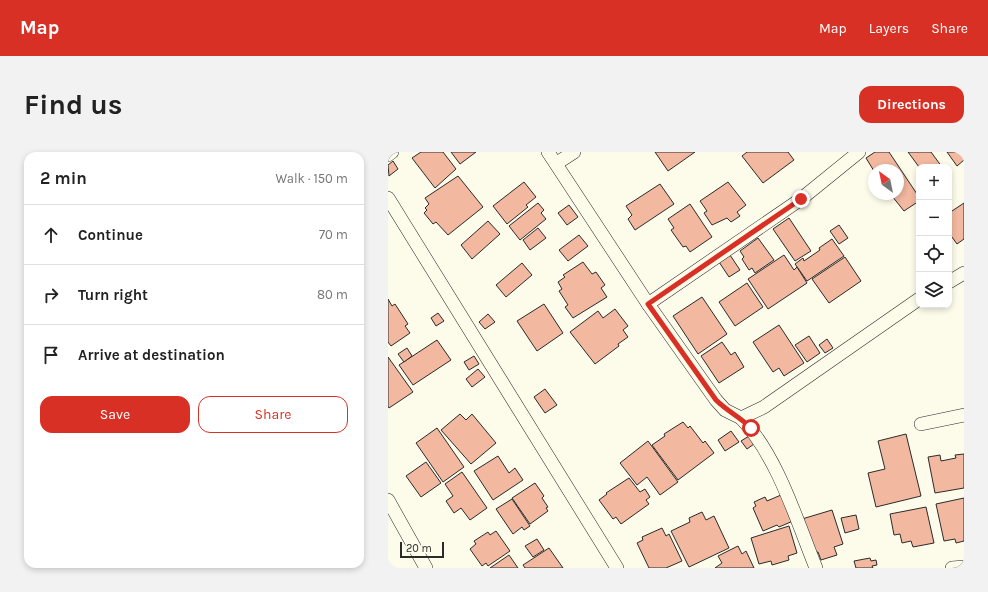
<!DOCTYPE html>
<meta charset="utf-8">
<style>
:root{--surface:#fff;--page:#f2f2f2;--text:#222;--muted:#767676;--line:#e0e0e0;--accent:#d93025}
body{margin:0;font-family:Karla,sans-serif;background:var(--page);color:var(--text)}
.controls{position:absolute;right:12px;top:12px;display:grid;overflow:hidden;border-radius:8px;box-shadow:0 2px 6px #0003}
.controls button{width:36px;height:36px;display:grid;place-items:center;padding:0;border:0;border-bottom:1px solid var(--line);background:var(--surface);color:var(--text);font:20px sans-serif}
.compass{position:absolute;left:480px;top:12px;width:36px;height:36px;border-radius:50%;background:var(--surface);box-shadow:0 2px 6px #0003;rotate:327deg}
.scale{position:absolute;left:12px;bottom:10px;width:44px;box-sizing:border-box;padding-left:4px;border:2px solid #2b2b2b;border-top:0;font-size:11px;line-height:14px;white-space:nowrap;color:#2b2b2b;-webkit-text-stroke:3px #fdfbea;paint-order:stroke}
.stop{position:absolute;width:12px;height:12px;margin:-9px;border:3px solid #d93025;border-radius:50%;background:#fff}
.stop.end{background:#d93025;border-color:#fff;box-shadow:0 1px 4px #0008}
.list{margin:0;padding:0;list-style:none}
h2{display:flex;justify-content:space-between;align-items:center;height:52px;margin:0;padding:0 16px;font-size:17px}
h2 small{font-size:13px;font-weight:400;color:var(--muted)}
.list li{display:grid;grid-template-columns:26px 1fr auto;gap:12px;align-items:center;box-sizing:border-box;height:60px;padding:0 16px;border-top:1px solid var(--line)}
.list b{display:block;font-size:15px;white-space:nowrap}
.list em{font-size:13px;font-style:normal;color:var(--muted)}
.actions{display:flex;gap:8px;padding:12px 16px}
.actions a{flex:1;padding:9px 0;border:1px solid var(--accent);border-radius:12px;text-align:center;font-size:14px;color:var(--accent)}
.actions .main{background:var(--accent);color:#fff}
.icon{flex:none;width:22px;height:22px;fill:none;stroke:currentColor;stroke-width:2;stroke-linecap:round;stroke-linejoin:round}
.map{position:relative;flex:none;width:576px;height:416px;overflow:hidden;border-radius:12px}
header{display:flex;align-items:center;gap:24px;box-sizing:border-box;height:56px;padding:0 20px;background:var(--accent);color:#fff}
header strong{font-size:19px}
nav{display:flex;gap:22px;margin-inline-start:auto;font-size:14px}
.intro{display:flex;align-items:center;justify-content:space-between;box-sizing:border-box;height:96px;padding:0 24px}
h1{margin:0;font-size:28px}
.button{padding:10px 18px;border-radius:12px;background:var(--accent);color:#fff;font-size:14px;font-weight:700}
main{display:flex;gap:24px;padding:0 24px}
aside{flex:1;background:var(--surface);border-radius:12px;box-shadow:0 2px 6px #0003}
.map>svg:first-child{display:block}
</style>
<header>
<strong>Map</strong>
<nav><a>Map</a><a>Layers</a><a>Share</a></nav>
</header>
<div class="intro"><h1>Find us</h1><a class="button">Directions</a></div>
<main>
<aside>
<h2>2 min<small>Walk · 150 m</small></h2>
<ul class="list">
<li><svg class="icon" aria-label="ahead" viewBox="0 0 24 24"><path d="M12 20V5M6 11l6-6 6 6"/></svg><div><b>Continue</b></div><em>70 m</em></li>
<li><svg class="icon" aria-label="right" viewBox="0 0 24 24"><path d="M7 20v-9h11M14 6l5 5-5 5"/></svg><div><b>Turn right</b></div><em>80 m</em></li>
<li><svg class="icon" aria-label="arrive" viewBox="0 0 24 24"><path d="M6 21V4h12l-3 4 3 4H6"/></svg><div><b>Arrive at destination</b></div></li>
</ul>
<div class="actions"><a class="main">Save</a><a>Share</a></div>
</aside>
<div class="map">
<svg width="576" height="416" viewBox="0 0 576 416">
<rect width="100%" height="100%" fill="#fdfbea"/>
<g fill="#f2b8a0" stroke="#2b2b2b">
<polygon points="33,0 55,0 68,17 47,36 24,6"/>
<polygon points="63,0 88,0 72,12"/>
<polygon points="267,0 307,0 280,19"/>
<polygon points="359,0 400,0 406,8 375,31 354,4"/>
<polygon points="487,0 501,0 531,45 531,49 516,59 504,44 510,42 510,18 486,19 478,6"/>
<polygon points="520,0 543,0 554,15 531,15"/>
<polygon points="559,0 576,0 576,8 569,14"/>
<polygon points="5,9 10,17 1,24 0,13"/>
<polygon points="70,24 95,55 60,83 48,70 45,72 36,61 39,58 37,56 41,52 37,46"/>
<polygon points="136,30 148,45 138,53 140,55 119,72 105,54"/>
<polygon points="340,30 358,53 349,60 352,64 343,70 339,66 324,73 316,61 319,59 312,49"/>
<polygon points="272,32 286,52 247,78 240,67 244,63 238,54"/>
<polygon points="150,51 156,58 153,61 158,67 132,88 121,74"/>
<polygon points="576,51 576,87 569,92 561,81 561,61"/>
<polygon points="302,52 324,85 302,100 298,94 295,95 283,78 286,76 280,67"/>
<polygon points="181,53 190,65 179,73 170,61"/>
<polygon points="401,66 423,99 407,109 385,77"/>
<polygon points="100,69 112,82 84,107 73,93"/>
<polygon points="451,73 460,86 451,92 442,79"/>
<polygon points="150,76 158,86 142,98 135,88"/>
<polygon points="191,83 200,94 180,109 171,98"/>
<polygon points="370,86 386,108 367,121 364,116 361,118 354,107 356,105 352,99"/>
<polygon points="444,87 456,104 419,129 407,112 415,106 416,109 432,98 431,96"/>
<polygon points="342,103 352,118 341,125 331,110"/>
<polygon points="396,103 406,118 409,115 419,131 380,157 360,127"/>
<polygon points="457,105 473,129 441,151 424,127"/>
<polygon points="195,110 204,122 208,120 217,133 213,136 219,145 185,166 177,155 180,153 171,139 174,137 170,130 177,125 175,123"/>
<polygon points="134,111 144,123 118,145 108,133"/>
<polygon points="359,131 375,155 347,174 331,150"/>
<polygon points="314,145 339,182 310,202 285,164"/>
<polygon points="0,147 4,154 7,152 20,172 17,174 22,181 3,194 0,190"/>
<polygon points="156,152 175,181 149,199 129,169"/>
<polygon points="227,157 240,174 235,178 240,185 230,192 231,194 207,212 182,180 210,159 215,166"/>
<polygon points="50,161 56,169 48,174 43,166"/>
<polygon points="100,162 107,170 97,177 91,170"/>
<polygon points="391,173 416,211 396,224 391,216 385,220 365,190"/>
<polygon points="421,184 432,201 419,210 407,193"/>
<polygon points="439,187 445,196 437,201 431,193"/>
<polygon points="49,188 63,208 25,233 11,213"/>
<polygon points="334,190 343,203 347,200 356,215 331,231 313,204"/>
<polygon points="19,196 24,204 16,210 10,202"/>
<polygon points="86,204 91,212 81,218 76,210"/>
<polygon points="0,205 25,240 1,256 0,254"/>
<polygon points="90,217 97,225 84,235 78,227"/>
<polygon points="157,237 169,253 157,261 146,245"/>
<polygon points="72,262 78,268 84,262 108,291 83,312 53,278"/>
<polygon points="295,270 300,276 302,274 315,291 317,289 326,301 290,328 264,293 277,284 276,282"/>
<polygon points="49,276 76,315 55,330 28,291"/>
<polygon points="343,279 351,290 337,299 330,288"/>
<polygon points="518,282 533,344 488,355 480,321 497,317 490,289"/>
<polygon points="361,284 366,292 359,297 353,289"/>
<polygon points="260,289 290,330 272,343 259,325 249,333 232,311"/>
<polygon points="576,302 576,336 547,341 540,305 552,303 553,309 568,306 567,303"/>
<polygon points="110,304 121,321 127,316 135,328 105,348 86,319"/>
<polygon points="38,310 53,331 33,345 18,324"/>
<polygon points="74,320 99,356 82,368 73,356 66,361 58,349 65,344 57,332"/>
<polygon points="241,326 252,340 257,337 262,345 258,348 261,352 233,372 228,365 225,367 211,348 219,342 218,341"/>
<polygon points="147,331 156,344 154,346 160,355 158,356 160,359 142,372 124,346"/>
<polygon points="393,343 405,369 391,375 389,373 375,379 365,356 368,354 366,350 377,345 379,349"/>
<polygon points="576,346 576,389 568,391 567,387 556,389 548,352"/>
<polygon points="124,347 142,374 136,378 134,375 125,382 108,357"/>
<polygon points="538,355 546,391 525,395 523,389 514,391 512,382 506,383 502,362"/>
<polygon points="444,358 455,392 446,395 449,403 433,408 430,400 425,401 414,367"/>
<polygon points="314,360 318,368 326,364 341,396 301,415 283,379 302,370 301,366"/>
<polygon points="468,363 471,377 457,381 453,366"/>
<polygon points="401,374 409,401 400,404 401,408 384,413 383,409 371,412 363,386"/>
<polygon points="274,376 278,384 281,382 294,409 278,416 261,416 249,391 255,388 254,385"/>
<polygon points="108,379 122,399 100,414 98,411 94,414 82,397 88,392 86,389 100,380 102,383"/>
<polygon points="149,387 156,398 145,405 137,394"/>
<polygon points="350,394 354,402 358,399 366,416 327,416 334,411 330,404"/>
<polygon points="161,396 175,416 137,416 135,413"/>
<polygon points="121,403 130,416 102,416"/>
<polygon points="482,406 483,409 488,408 489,413 484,414 485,416 468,416 466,409"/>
</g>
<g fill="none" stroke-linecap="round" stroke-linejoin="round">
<defs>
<g id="street">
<polyline points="160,0 260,152 413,47 471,0"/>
<polyline points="0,3 4,0"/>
<polyline points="169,11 186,0"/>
<polyline points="0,46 229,416"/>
<polyline points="561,130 576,121"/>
<polyline points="260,152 328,248 337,258 353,266 376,255 531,147"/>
<path d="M353 266C390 305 408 367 428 416"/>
<polyline points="533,272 576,263"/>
<polyline points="0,348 38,416"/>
<polyline points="564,416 576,415"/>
</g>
</defs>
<use href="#street" stroke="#2b2b2b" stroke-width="14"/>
<use href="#street" stroke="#fdfbea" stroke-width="13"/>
</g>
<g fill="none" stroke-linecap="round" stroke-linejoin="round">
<path stroke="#d93025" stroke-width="5" d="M363 276C352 265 339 259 328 248L260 152 413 47"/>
</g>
</svg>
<div class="controls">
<button>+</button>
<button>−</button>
<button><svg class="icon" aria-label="locate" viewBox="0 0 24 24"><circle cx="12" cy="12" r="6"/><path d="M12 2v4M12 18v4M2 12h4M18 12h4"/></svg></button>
<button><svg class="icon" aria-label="layers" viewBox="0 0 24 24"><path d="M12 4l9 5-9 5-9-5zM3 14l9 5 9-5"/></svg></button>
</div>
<svg class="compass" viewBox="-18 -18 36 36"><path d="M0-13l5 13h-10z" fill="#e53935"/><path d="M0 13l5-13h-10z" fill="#767676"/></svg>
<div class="scale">20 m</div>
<div class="stop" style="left:363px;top:276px"></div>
<div class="stop end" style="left:413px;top:47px"></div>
</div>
</main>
